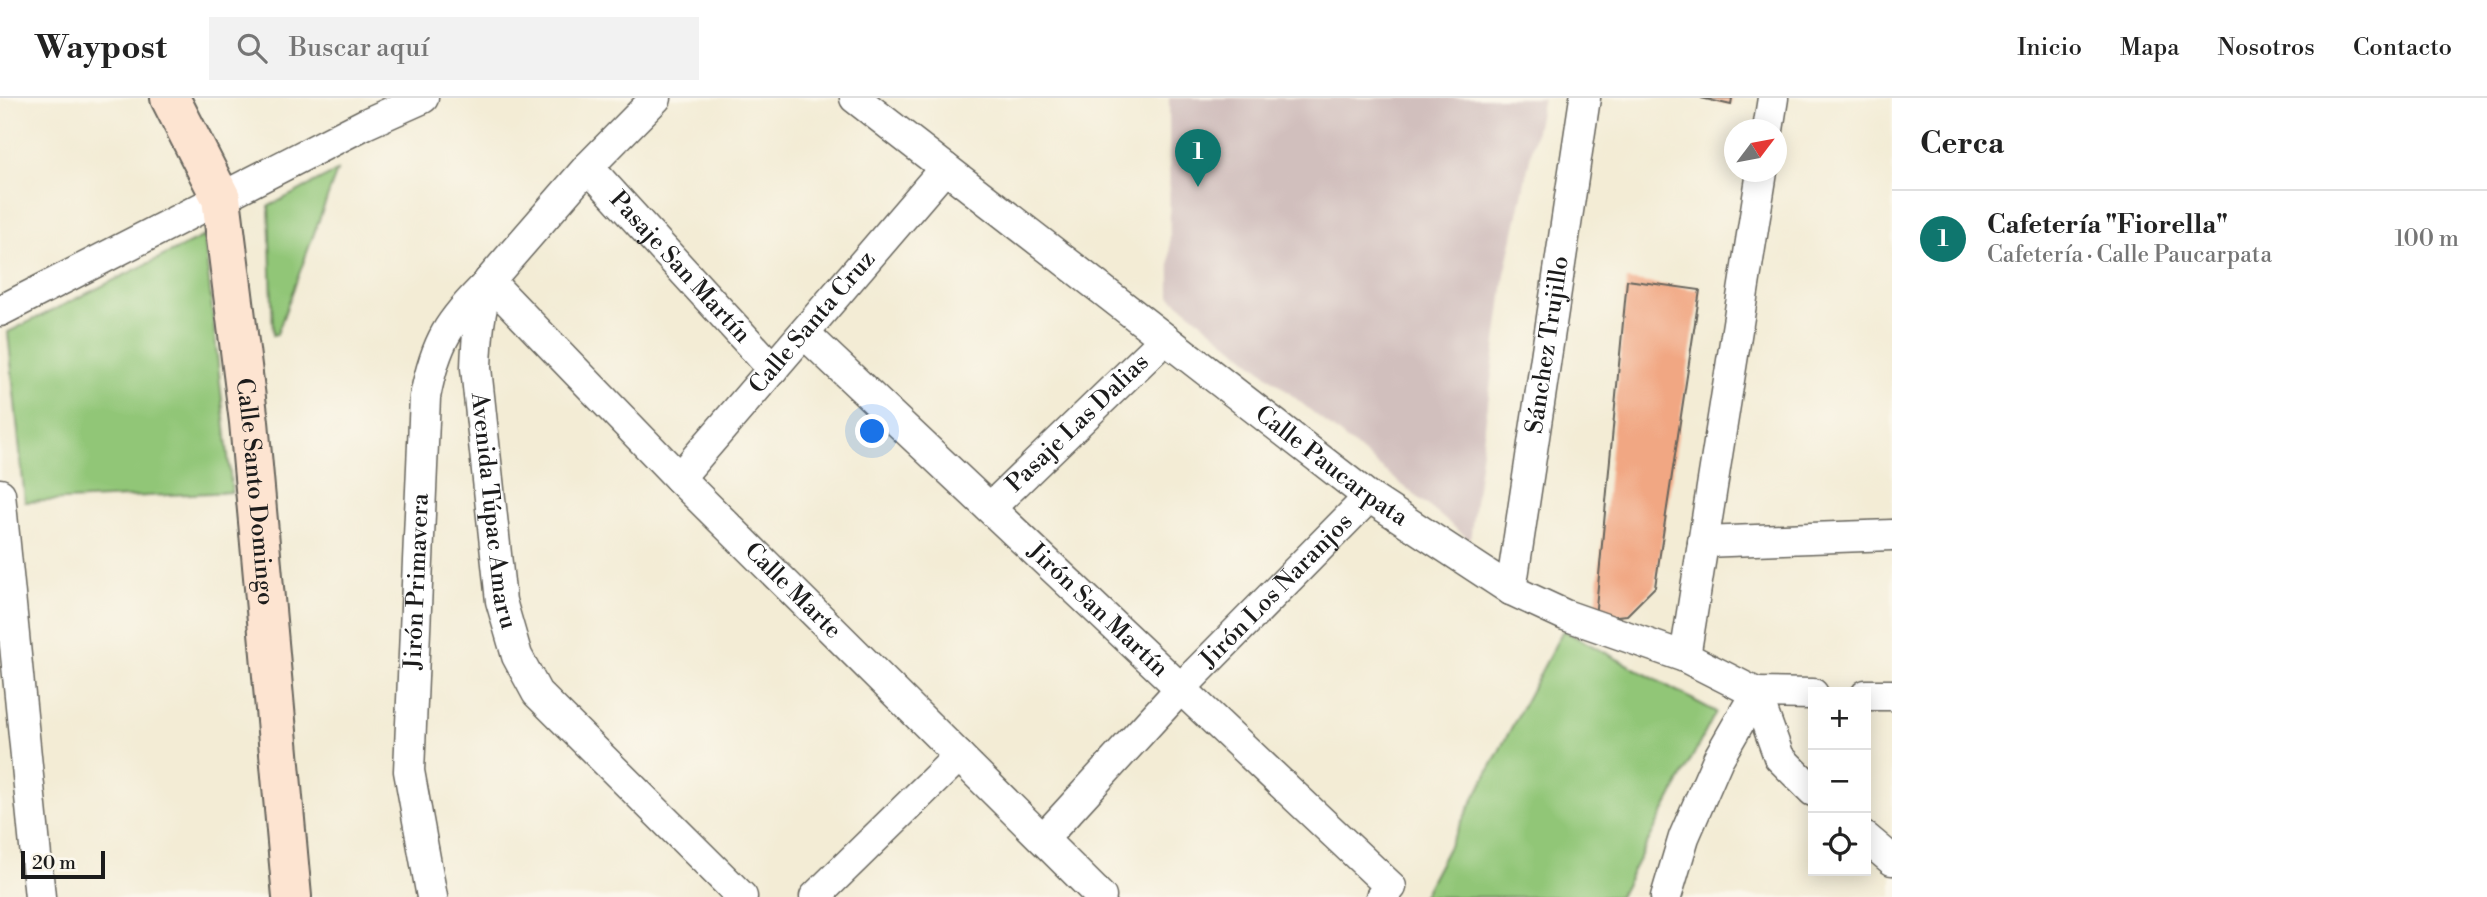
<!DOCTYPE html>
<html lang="es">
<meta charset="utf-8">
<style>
:root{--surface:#fff;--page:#f2f2f2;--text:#222;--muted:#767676;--line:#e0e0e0;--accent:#0f766e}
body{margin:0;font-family:"Libre Bodoni",serif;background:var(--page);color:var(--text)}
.controls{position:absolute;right:21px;bottom:21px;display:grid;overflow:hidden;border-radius:0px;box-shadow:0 4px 18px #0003}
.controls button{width:63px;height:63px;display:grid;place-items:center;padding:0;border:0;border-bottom:2px solid var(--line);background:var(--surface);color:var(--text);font:35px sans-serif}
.compass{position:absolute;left:1724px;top:21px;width:63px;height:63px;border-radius:50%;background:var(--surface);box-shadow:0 4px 18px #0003;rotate:58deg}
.scale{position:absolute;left:21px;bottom:18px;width:84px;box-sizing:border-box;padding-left:7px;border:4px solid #1c1c1c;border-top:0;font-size:19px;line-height:24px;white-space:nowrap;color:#1c1c1c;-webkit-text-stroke:5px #fbf7ec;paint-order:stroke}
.you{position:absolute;left:873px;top:334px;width:24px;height:24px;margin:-18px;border:5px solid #fff;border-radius:50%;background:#1a73e8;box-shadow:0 0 0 10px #1a73e833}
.badge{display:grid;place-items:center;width:46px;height:46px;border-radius:50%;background:var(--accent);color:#fff;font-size:23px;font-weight:700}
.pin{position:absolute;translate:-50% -58px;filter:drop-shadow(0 2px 4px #0008)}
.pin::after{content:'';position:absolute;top:37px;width:24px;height:21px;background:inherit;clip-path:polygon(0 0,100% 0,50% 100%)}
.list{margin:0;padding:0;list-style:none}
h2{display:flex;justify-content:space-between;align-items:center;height:91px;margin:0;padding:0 28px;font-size:30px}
h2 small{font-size:23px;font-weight:400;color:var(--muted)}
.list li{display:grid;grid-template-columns:46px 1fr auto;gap:21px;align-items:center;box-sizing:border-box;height:98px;padding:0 28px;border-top:2px solid var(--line)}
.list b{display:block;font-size:26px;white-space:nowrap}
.list p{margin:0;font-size:23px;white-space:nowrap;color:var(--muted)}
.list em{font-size:23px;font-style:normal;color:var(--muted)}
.icon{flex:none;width:38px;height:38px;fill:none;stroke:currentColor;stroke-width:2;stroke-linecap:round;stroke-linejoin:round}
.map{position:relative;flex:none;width:1892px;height:799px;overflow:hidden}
header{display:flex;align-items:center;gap:42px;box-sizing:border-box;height:98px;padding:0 35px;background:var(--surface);border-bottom:2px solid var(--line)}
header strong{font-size:33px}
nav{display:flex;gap:38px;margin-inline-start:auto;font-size:24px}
.search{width:490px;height:63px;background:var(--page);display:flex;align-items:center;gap:18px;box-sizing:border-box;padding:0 24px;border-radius:0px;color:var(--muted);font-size:26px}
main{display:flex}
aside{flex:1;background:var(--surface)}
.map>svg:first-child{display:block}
</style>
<header>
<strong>Waypost</strong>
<div class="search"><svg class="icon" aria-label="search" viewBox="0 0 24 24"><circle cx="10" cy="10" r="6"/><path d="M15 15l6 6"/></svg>Buscar aquí</div>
<nav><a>Inicio</a><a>Mapa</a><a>Nosotros</a><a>Contacto</a></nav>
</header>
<main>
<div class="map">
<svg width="1892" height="799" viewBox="0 0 1892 799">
<rect width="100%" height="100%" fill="#fbf7ec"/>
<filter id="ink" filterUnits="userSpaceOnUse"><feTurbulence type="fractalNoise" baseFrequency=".0143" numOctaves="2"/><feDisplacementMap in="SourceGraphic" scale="14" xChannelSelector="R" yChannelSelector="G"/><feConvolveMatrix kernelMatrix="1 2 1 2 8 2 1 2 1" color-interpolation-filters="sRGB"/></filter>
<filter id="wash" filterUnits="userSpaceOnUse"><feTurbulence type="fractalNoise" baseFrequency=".00686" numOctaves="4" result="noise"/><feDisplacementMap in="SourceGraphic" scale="28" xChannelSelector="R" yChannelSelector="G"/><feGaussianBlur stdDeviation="1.57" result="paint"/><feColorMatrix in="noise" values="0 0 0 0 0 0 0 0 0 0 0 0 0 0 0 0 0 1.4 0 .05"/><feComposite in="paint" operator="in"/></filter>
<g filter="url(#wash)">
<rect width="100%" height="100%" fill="#f3ecd5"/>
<polygon fill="#d1bfbd" points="1169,0 1543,0 1505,176 1470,442 1170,198"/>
<g fill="#91c677" stroke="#56714a" stroke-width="2">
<polygon points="337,73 277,236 273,237 269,108"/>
<polygon points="204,138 232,394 25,404 8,234"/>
<polygon points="1563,532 1716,614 1619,799 1422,799"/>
</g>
<g id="blocks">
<g fill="#f1a783">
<polygon points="1701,0 1732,0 1731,7"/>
<polygon points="1627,182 1700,192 1655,489 1627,517 1595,520"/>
</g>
</g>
</g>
<g filter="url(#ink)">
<use href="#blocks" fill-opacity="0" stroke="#67655d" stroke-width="2"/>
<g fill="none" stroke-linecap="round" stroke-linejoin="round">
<defs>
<g id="street">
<path id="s1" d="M656 0 588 69 489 183C479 212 477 240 476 270L501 503 517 558 537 595 742 799"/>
<path id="s2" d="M855 0 1369 399 1511 492 1565 517 1685 559 1756 595 1779 659 1813 693"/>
<polyline points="1768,32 1773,0"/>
<path id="s3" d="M588 69 773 271"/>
<path id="s4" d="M489 183 679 380 1101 799"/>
<polyline points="0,213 365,26 423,0"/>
<path id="s5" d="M804 235 1391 789 1381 799"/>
<path id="s6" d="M679 380 945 70"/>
<polyline points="0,396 40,799"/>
<path id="s7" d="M990 410 1165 241"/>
<polyline points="1703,444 1892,437"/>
<path id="s8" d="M1511 492 1585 0"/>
<polyline points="1685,559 1762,74"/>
<polyline points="1866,597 1892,597"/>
<polyline points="1866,740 1892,762"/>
<path id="s9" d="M1043 741 1181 590 1369 399"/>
<path id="s10" d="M432 799 409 673 425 299C436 243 449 223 489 184"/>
<polyline points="815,799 959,658"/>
<polyline points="1666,799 1684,739 1718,661 1756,595 1813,596"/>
</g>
<g id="secondary">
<path id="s11" d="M170 0 221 100 249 324 292 799"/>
</g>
</defs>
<use href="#street" stroke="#67655d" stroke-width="33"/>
<use href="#secondary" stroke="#67655d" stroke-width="42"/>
<use href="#street" stroke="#fff" stroke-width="30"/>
<use href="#secondary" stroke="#fde4d1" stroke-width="38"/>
</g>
</g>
<g text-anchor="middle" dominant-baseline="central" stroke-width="7" stroke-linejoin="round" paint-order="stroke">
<g font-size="24" fill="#1c1c1c" stroke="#fbf7ec">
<text stroke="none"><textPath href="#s3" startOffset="136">Pasaje San Martín</textPath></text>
<text stroke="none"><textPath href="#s6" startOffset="205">Calle Santa Cruz</textPath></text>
<text stroke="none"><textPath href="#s8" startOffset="248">Sánchez Trujillo</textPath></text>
<text stroke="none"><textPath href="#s7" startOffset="122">Pasaje Las Dalias</textPath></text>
<text stroke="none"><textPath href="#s2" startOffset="602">Calle Paucarpata</textPath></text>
<text stroke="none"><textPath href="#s11" startOffset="408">Calle Santo Domingo</textPath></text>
<text stroke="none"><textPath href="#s1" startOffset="480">Avenida Túpac Amaru</textPath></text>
<text stroke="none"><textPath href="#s10" startOffset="318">Jirón Primavera</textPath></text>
<text stroke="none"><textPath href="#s4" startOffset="434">Calle Marte</textPath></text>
<text stroke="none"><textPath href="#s9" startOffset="341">Jirón Los Naranjos</textPath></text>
<text stroke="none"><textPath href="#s5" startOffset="404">Jirón San Martín</textPath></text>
</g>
</g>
</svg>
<div class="controls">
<button>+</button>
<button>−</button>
<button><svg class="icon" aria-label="locate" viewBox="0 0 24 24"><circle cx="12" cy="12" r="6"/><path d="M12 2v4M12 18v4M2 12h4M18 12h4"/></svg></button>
</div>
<svg class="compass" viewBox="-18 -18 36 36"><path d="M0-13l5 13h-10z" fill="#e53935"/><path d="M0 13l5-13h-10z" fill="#767676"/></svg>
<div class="scale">20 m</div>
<div class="you"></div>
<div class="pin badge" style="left:1198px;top:89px">1</div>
</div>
<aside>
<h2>Cerca<small></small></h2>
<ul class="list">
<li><span class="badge">1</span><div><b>Cafetería &quot;Fiorella&quot;</b><p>Cafetería · Calle Paucarpata</p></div><em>100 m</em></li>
</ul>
</aside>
</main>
